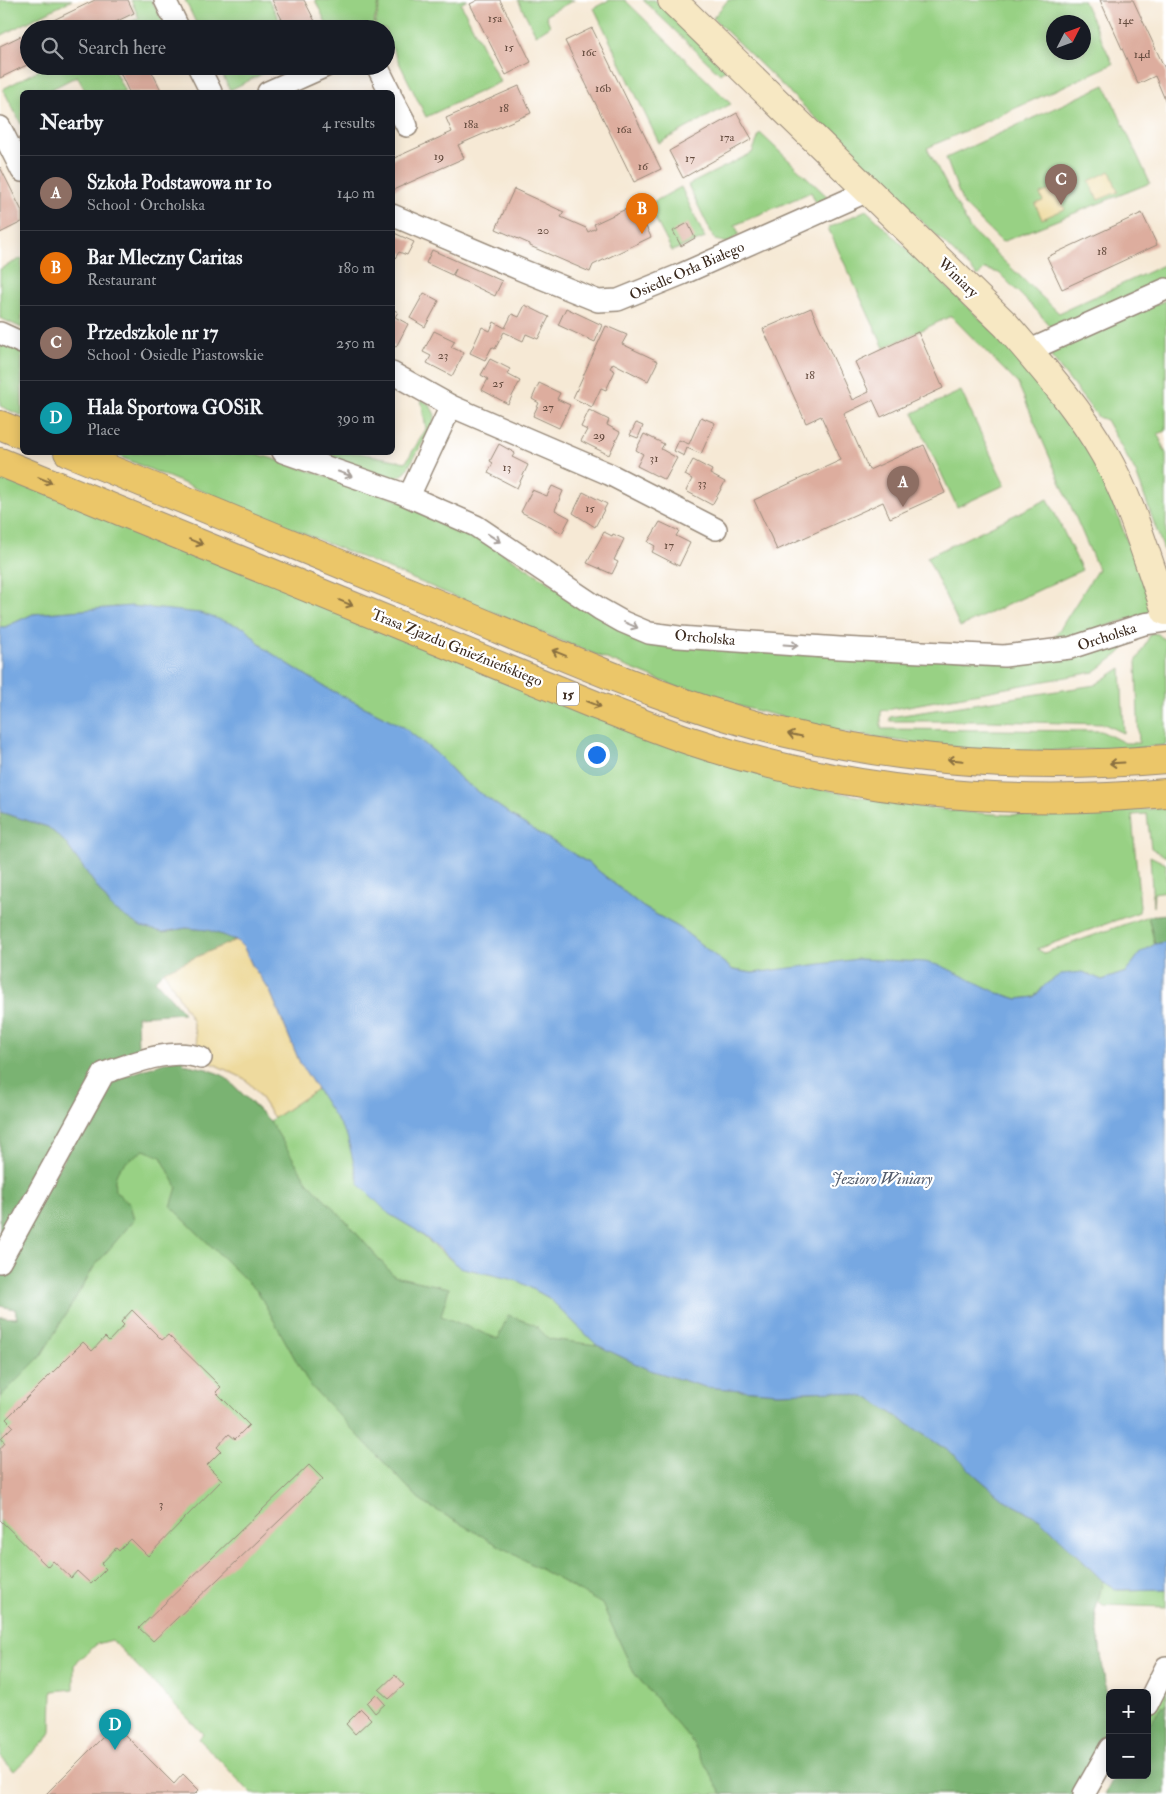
<!DOCTYPE html>
<meta charset="utf-8">
<style>
:root{--surface:#171b24;--page:#242831;--text:#f1f3f6;--muted:#9ea1a6;--line:#363941;--accent:#d690ce}
body{margin:0;font-family:"IM FELL Double Pica",serif;background:var(--page);color:var(--text)}
.controls{position:absolute;right:15px;bottom:15px;display:grid;overflow:hidden;border-radius:8px;box-shadow:0 2px 12px #0003}
.controls button{width:45px;height:45px;display:grid;place-items:center;padding:0;border:0;border-bottom:1px solid var(--line);background:var(--surface);color:var(--text);font:25px sans-serif}
.compass{position:absolute;left:1046px;top:15px;width:45px;height:45px;border-radius:50%;background:var(--surface);box-shadow:0 2px 12px #0003;rotate:48deg}
.you{position:absolute;left:596px;top:754px;width:18px;height:18px;margin:-12px;border:4px solid #fff;border-radius:50%;background:#1a73e8;box-shadow:0 0 0 8px #1a73e833}
.badge{display:grid;place-items:center;width:32px;height:32px;border-radius:50%;background:var(--accent);color:#fff;font-size:16px;font-weight:700}
.pin{position:absolute;translate:-50% -41px;filter:drop-shadow(0 1px 2px #0008)}
.pin::after{content:'';position:absolute;top:26px;width:18px;height:15px;background:inherit;clip-path:polygon(0 0,100% 0,50% 100%)}
.list{margin:0;padding:0;list-style:none}
h2{display:flex;justify-content:space-between;align-items:center;height:65px;margin:0;padding:0 20px;font-size:21px}
h2 small{font-size:16px;font-weight:400;color:var(--muted)}
.list li{display:grid;grid-template-columns:32px 1fr auto;gap:15px;align-items:center;box-sizing:border-box;height:75px;padding:0 20px;border-top:1px solid var(--line)}
.list b{display:block;font-size:19px;white-space:nowrap}
.list p{margin:0;font-size:16px;white-space:nowrap;color:var(--muted)}
.list em{font-size:16px;font-style:normal;color:var(--muted)}
.icon{flex:none;width:28px;height:28px;fill:none;stroke:currentColor;stroke-width:2;stroke-linecap:round;stroke-linejoin:round}
.map{position:relative;flex:none;width:1166px;height:1794px;overflow:hidden}
.search{position:absolute;background:var(--surface);box-shadow:0 2px 12px #0003;left:20px;top:20px;width:375px;height:55px;display:flex;align-items:center;gap:12px;box-sizing:border-box;padding:0 18px;border-radius:28px;color:var(--muted);font-size:19px}
.panel{position:absolute;background:var(--surface);box-shadow:0 2px 12px #0003;left:20px;top:90px;width:375px;height:365px;border-radius:8px}
.map>svg:first-child{display:block}
</style>
<div class="map">
<svg width="1166" height="1794" viewBox="0 0 1166 1794">
<rect width="100%" height="100%" fill="#fff"/>
<filter id="ink" filterUnits="userSpaceOnUse"><feTurbulence type="fractalNoise" baseFrequency=".02" numOctaves="2"/><feDisplacementMap in="SourceGraphic" scale="10" xChannelSelector="R" yChannelSelector="G"/><feConvolveMatrix kernelMatrix="1 2 1 2 8 2 1 2 1" color-interpolation-filters="sRGB"/></filter>
<filter id="wash" filterUnits="userSpaceOnUse"><feTurbulence type="fractalNoise" baseFrequency=".0096" numOctaves="4" result="noise"/><feDisplacementMap in="SourceGraphic" scale="20" xChannelSelector="R" yChannelSelector="G"/><feGaussianBlur stdDeviation="1.12" result="paint"/><feColorMatrix in="noise" values="0 0 0 0 0 0 0 0 0 0 0 0 0 0 0 0 0 1.4 0 .05"/><feComposite in="paint" operator="in"/></filter>
<g filter="url(#wash)">
<rect width="100%" height="100%" fill="#f6e9d5"/>
<g fill="#98d184" stroke="#6a7e51" fill-rule="evenodd">
<polygon points="0,0 72,0 0,36"/>
<polygon points="131,0 151,0 163,21 161,29 118,29 139,18"/>
<polygon points="185,0 269,0 284,29 199,29"/>
<polygon points="315,0 380,0 372,29 329,29"/>
<polygon points="381,0 467,0 461,4 500,82 426,117 386,36 386,29 374,29"/>
<polygon points="518,0 574,0 546,15 550,26 536,35"/>
<polygon points="609,0 625,0 731,104 659,143 594,8"/>
<polygon points="643,0 655,0 726,69 720,74"/>
<path d="M728 0H1083L1113 64 927 148 970 229 1059 313 1166 264V279L1052 329 1038 312 999 273 985 269 978 276 713 18ZM1054 22H1084V52H1054Z"/>
<polygon points="47,66 112,66 125,92 86,92 77,76 46,92 22,92 22,126 3,89"/>
<polygon points="218,66 278,66 230,90"/>
<polygon points="1105,85 1150,183 1002,242 963,204 946,158"/>
<polygon points="760,133 831,200 818,207 811,192 735,225 739,234 728,243 715,240 688,185 752,153"/>
<polygon points="681,187 705,238 672,251 648,205"/>
<polygon points="866,210 994,332 1056,399 1086,445 1111,498 1151,604 1149,613 1051,643 1098,569 1018,384 951,316 884,348 828,228"/>
<polygon points="22,258 22,328 0,318 0,269"/>
<polygon points="1166,300 1166,431 1158,434 1166,454 1166,556 1136,473 1106,420 1098,417 1052,358 1049,350"/>
<polygon points="0,342 22,352 22,416 0,406"/>
<polygon points="961,391 1005,485 957,507 913,413"/>
<polygon points="421,399 430,405 435,415 433,425 405,473 395,479 316,453 359,453 406,462 426,429"/>
<polygon points="111,453 255,453 399,500 472,533 620,628 1004,662 1136,635 1119,654 1094,672 881,711 881,729 1101,731 1125,743 1139,743 1136,662 1151,633 1158,634 1166,641 1166,745 1140,748 1028,751 970,749 893,740 839,731 742,707 682,689 559,640"/>
<path d="M0 473 800 784C883 803 967 817 1052 815 1090 814 1128 810 1166 808V857L1151 848 1147 814 1132 815 1140 907 1139 912 1037 949 1044 953 1148 916 1155 944 1140 953 1126 972 1102 980 1083 972 1046 984 1034 997 1018 999 998 993 779 971 753 973 733 970 680 928 643 907 590 864 521 822 462 780 436 753 402 726 323 686 265 649 245 628 116 607 104 609 33 614 5 627H0Z"/>
<polygon points="1048,499 1082,570 960,627 927,557"/>
<polygon points="1121,668 1124,733 1104,724 990,721 890,721 890,717 1095,685"/>
<polygon points="1150,856 1166,864 1166,891 1154,893 1153,907"/>
<polygon points="183,1064 207,1069 224,1076 270,1121 317,1089 348,1136 359,1184 389,1214 416,1230 459,1267 519,1281 549,1298 597,1345 835,1391 1118,1590 1166,1589 1166,1607 1103,1605 1098,1601 1095,1612 1110,1719 1091,1794 252,1794 199,1739 203,1734 112,1640 97,1644 74,1665 74,1689 52,1691 51,1732 47,1739 14,1771 0,1756 0,1317 17,1318 15,1309 0,1306"/>
<polygon points="1166,1674 1166,1703 1147,1726 1147,1714"/>
</g>
<g fill="#7ab372" stroke="#5a6e48">
<polygon points="0,812 48,827 65,842 112,908 163,932 186,928 208,930 236,940 164,971 155,980 184,1013 137,1016 138,1046 186,1043 186,1045 140,1049 112,1060 0,1246"/>
<polygon points="1166,914 1166,942 1155,944 1148,916"/>
<path d="M185 1056 183 1064 207 1069 224 1076 270 1121 307 1181 343 1218 394 1276 449 1288 441 1316 498 1339 508 1315 535 1325 549 1339 597 1345 647 1369 705 1387 778 1393 835 1391 869 1398 956 1456 975 1475 1003 1499 1040 1519 1103 1581 1095 1612 1110 1719V1766L1091 1794H722L691 1740 634 1673 602 1604 422 1502 309 1384 258 1292 171 1207 177 1187 161 1157 144 1150C127 1162 112 1167 115 1191L130 1204 134 1220 94 1267 41 1356 0 1397V1317L17 1318 15 1309 0 1306V1271L107 1082Z"/>
<polygon points="1166,1703 1166,1794 1105,1794 1115,1775 1147,1775 1147,1726"/>
</g>
<g fill="#eeda9e" stroke="#94825e">
<polygon points="1110,171 1118,192 1098,200 1089,181"/>
<polygon points="1055,188 1065,209 1042,219 1035,204 1043,201 1040,194"/>
<polygon points="236,940 244,948 253,967 270,991 300,1063 317,1089 274,1118 257,1092 245,1079 201,1058 192,1020 164,971"/>
</g>
<polygon fill="#77a8e2" stroke="#596980" points="131,606 200,613 245,628 265,649 323,686 402,726 436,753 462,780 521,822 590,864 643,907 680,928 733,970 753,973 858,959 925,962 942,966 998,993 1018,999 1034,997 1046,984 1061,974 1083,972 1102,980 1126,972 1140,953 1155,944 1166,942 1166,1589 1117,1590 1103,1581 1040,1519 1003,1499 975,1475 956,1456 869,1398 835,1391 778,1393 705,1387 647,1369 597,1345 549,1298 518,1281 459,1267 439,1248 416,1230 389,1214 359,1184 347,1136 300,1063 270,991 253,967 244,948 236,940 208,930 186,928 163,932 141,927 112,908 65,842 48,827 0,812 0,627 5,627 33,614"/>
<g id="blocks">
<g fill="#ddad9e">
<polygon points="95,0 128,0 134,13 101,29 35,29"/>
<polygon points="272,0 304,0 319,29 287,29"/>
<polygon points="478,0 500,0 531,62 506,75 470,4"/>
<polygon points="1100,0 1133,0 1166,71 1166,102 1155,76 1138,84"/>
<polygon points="592,28 661,169 634,182 565,41"/>
<polygon points="29,32 29,64 0,78 0,46"/>
<polygon points="117,66 149,66 162,92 129,92"/>
<polygon points="519,86 531,113 458,145 464,158 393,190 392,159 452,132 446,118"/>
<polygon points="737,113 752,139 683,178 669,151"/>
<polygon points="0,167 22,211 22,222 0,233"/>
<polygon points="514,189 564,212 561,217 586,228 588,232 596,228 594,224 626,209 639,212 651,237 593,265 590,272 530,246 530,244 496,229"/>
<polygon points="1142,213 1157,245 1062,289 1047,257"/>
<polygon points="688,223 695,238 681,246 673,231"/>
<polygon points="392,232 414,242 407,255 399,252 392,263"/>
<polygon points="432,250 502,281 495,296 453,276 456,269 452,275 426,263"/>
<polygon points="424,293 439,301 425,327 410,318"/>
<polygon points="525,305 549,317 538,339 526,334 523,341 504,332 495,349 492,347 485,360 470,353 482,327 490,331 494,322 505,328 512,314 519,317"/>
<polygon points="566,308 602,325 595,342 558,325"/>
<polygon points="811,308 852,400 869,392 855,362 918,332 943,388 881,417 873,400 844,414 869,470 924,445 945,493 890,518 883,502 777,550 754,500 841,460 821,416 806,423 763,329"/>
<polygon points="392,309 398,312 395,317 408,324 396,347 392,345"/>
<polygon points="606,326 627,335 622,344 658,361 648,381 613,363 610,368 615,371 606,390 601,388 592,407 573,398"/>
<polygon points="434,331 455,341 451,347 464,353 452,376 427,363 431,356 423,352"/>
<polygon points="490,359 510,369 507,374 520,381 508,404 482,390 488,379 481,375"/>
<polygon points="539,383 560,393 557,399 570,405 559,428 533,416 539,403 532,399"/>
<polygon points="589,410 609,420 607,425 620,432 609,455 581,441 587,430 581,427"/>
<polygon points="701,417 715,423 701,454 687,448 684,456 674,451 679,440 689,444"/>
<polygon points="636,423 643,426 638,438 630,435"/>
<polygon points="644,434 664,444 661,449 677,458 665,480 637,466 643,454 636,450"/>
<polygon points="499,444 515,453 512,457 528,465 517,488 488,473 493,463 490,461"/>
<polygon points="693,460 712,470 710,474 725,482 712,505 686,491 692,479 685,475"/>
<polygon points="552,486 563,491 555,510 570,518 562,533 521,512 532,490 547,496"/>
<polygon points="583,492 607,504 595,527 573,513"/>
<polygon points="660,522 679,531 676,536 690,543 679,566 652,552 655,546 648,542"/>
<polygon points="604,532 612,536 613,534 624,539 614,560 618,562 612,574 587,563"/>
<polygon points="132,1310 162,1340 168,1335 221,1387 216,1392 249,1425 235,1439 229,1434 217,1447 221,1451 207,1465 222,1480 148,1556 131,1539 119,1551 116,1548 101,1564 106,1569 91,1584 77,1571 71,1578 53,1561 48,1567 0,1520 0,1449 5,1443 1,1438 13,1426 6,1419 83,1342 92,1351 105,1337 109,1341 124,1325 121,1322"/>
<polygon points="309,1465 323,1479 153,1641 139,1628"/>
<polygon points="395,1675 404,1685 389,1699 379,1690"/>
<polygon points="376,1694 385,1704 375,1713 367,1703"/>
<polygon points="361,1709 371,1719 355,1734 346,1724"/>
<polygon points="115,1725 174,1784 183,1774 199,1790 195,1794 46,1794"/>
</g>
</g>
</g>
<g filter="url(#ink)">
<use href="#blocks" fill-opacity="0" stroke="#988a7a" stroke-width="1"/>
<g fill="none" stroke-linecap="round" stroke-linejoin="round">
<defs>
<g id="street">
<polyline points="165,0 179,29"/>
<polyline points="198,66 211,92"/>
<polyline points="377,66 390,92"/>
<polyline points="268,92 326,66"/>
<polyline points="392,98 407,126"/>
<polyline points="0,127 22,171"/>
<polyline points="392,215 524,271 598,301 618,300 682,274 868,191"/>
<polyline points="0,333 22,343"/>
<polyline points="1028,351 1166,289"/>
<polyline points="392,373 451,406 609,474 716,529"/>
<polyline points="283,452 401,493 476,526 600,609 623,622 649,633 679,637 840,648 1004,656 1070,648 1144,624 1166,621"/>
<polyline points="409,496 451,406"/>
<path d="M0 1262 104 1073C135 1063 170 1047 201 1058"/>
<polyline points="1147,1705 1166,1667"/>
<polyline points="1084,1794 1110,1748"/>
</g>
<path id="secondary" d="M672 0 1006 325C1042 367 1078 407 1105 455 1132 502 1147 560 1166 611"/>
<g id="primary">
<polyline points="0,425 22,434"/>
<path d="M68 452C191 503 315 553 438 604 552 651 666 704 786 733 911 763 1038 770 1166 759"/>
<path d="M0 462 595 705C627 717 658 730 691 741 843 792 1006 808 1166 793"/>
</g>
</defs>
<use href="#street" stroke="#988a7a" stroke-width="24"/>
<use href="#secondary" stroke="#988a7a" stroke-width="30"/>
<use href="#primary" stroke="#988a7a" stroke-width="30"/>
<use href="#street" stroke="#fff" stroke-width="21"/>
<use href="#secondary" stroke="#f7e8c3" stroke-width="28"/>
<use href="#primary" stroke="#ebc669" stroke-width="28"/>
</g>
<defs><path id="oneway-shaft" d="M-6 0H5M1.5-3L5.5 0L1.5 3" fill="none" stroke-width="1.6" stroke-linecap="round" stroke-linejoin="round" transform="scale(1.25)"/></defs>
<g stroke="#a79f9a">
<use href="#oneway-shaft" transform="translate(345 474) rotate(19)"/>
<use href="#oneway-shaft" transform="translate(494 538) rotate(33)"/>
<use href="#oneway-shaft" transform="translate(631 625) rotate(23)"/>
<use href="#oneway-shaft" transform="translate(791 645) rotate(4)"/>
</g>
<g stroke="#8a7040">
<use href="#oneway-shaft" transform="translate(45 480) rotate(22)"/>
<use href="#oneway-shaft" transform="translate(196 542) rotate(22)"/>
<use href="#oneway-shaft" transform="translate(346 603) rotate(22)"/>
<use href="#oneway-shaft" transform="translate(559 653) rotate(-158)"/>
<use href="#oneway-shaft" transform="translate(594 704) rotate(22)"/>
<use href="#oneway-shaft" transform="translate(795 735) rotate(-168)"/>
<use href="#oneway-shaft" transform="translate(955 760) rotate(-174)"/>
<use href="#oneway-shaft" transform="translate(1117 763) rotate(177)"/>
</g>
</g>
<g text-anchor="middle" dominant-baseline="central" stroke-width="4.5" stroke-linejoin="round" paint-order="stroke">
<g font-size="12" fill="#644b3e">
<text x="495" y="18">15a</text>
<text x="1126" y="20">14e</text>
<text x="509" y="47">15</text>
<text x="589" y="52">16c</text>
<text x="1142" y="54">14d</text>
<text x="603" y="88">16b</text>
<text x="504" y="108">18</text>
<text x="471" y="124">18a</text>
<text x="624" y="129">16a</text>
<text x="727" y="137">17a</text>
<text x="439" y="156">19</text>
<text x="690" y="158">17</text>
<text x="643" y="166">16</text>
<text x="543" y="230">20</text>
<text x="1102" y="251">18</text>
<text x="443" y="355">23</text>
<text x="810" y="375">18</text>
<text x="498" y="383">25</text>
<text x="548" y="407">27</text>
<text x="599" y="435">29</text>
<text x="654" y="458">31</text>
<text x="507" y="467">13</text>
<text x="702" y="483">33</text>
<text x="590" y="508">15</text>
<text x="669" y="545">17</text>
<text x="161" y="1504">3</text>
</g>
<rect fill="#fff" stroke="#766a62" stroke-width="1" x="557" y="682.5" width="22" height="23" rx="4"/>
<g font-size="14" font-weight="bold" fill="#3b2a1e">
<text x="568" y="694">15</text>
</g>
<g font-size="15" fill="#3b2a1e" stroke="#fff">
<text transform="translate(687 271) rotate(-24)">Osiedle Orła Białego</text>
<text transform="translate(958 278) rotate(44)">Winiary</text>
<text transform="translate(1107 637) rotate(-18)">Orcholska</text>
<text transform="translate(705 638) rotate(5)">Orcholska</text>
<text transform="translate(457 648) rotate(22)">Trasa Zjazdu Gnieźnieńskiego</text>
</g>
<g font-size="16" font-style="italic" fill="#535c6c" stroke="#fff">
<text x="882" y="1179">Jezioro Winiary</text>
</g>
</g>
</svg>
<div class="controls">
<button>+</button>
<button>−</button>
</div>
<svg class="compass" viewBox="-18 -18 36 36"><path d="M0-13l5 13h-10z" fill="#e53935"/><path d="M0 13l5-13h-10z" fill="#9ea1a6"/></svg>
<div class="you"></div>
<div class="pin badge" style="left:903px;top:507px;background:#8d6e63">A</div>
<div class="pin badge" style="left:642px;top:234px;background:#e8710a">B</div>
<div class="pin badge" style="left:1061px;top:205px;background:#8d6e63">C</div>
<div class="pin badge" style="left:115px;top:1750px;background:#0f9aa8">D</div>
<div class="search"><svg class="icon" aria-label="search" viewBox="0 0 24 24"><circle cx="10" cy="10" r="6"/><path d="M15 15l6 6"/></svg>Search here</div>
<section class="panel">
<h2>Nearby<small>4 results</small></h2>
<ul class="list">
<li><span class="badge" style="background:#8d6e63">A</span><div><b>Szkoła Podstawowa nr 10</b><p>School · Orcholska</p></div><em>140 m</em></li>
<li><span class="badge" style="background:#e8710a">B</span><div><b>Bar Mleczny Caritas</b><p>Restaurant</p></div><em>180 m</em></li>
<li><span class="badge" style="background:#8d6e63">C</span><div><b>Przedszkole nr 17</b><p>School · Osiedle Piastowskie</p></div><em>250 m</em></li>
<li><span class="badge" style="background:#0f9aa8">D</span><div><b>Hala Sportowa GOSiR</b><p>Place</p></div><em>390 m</em></li>
</ul>
</section>
</div>
